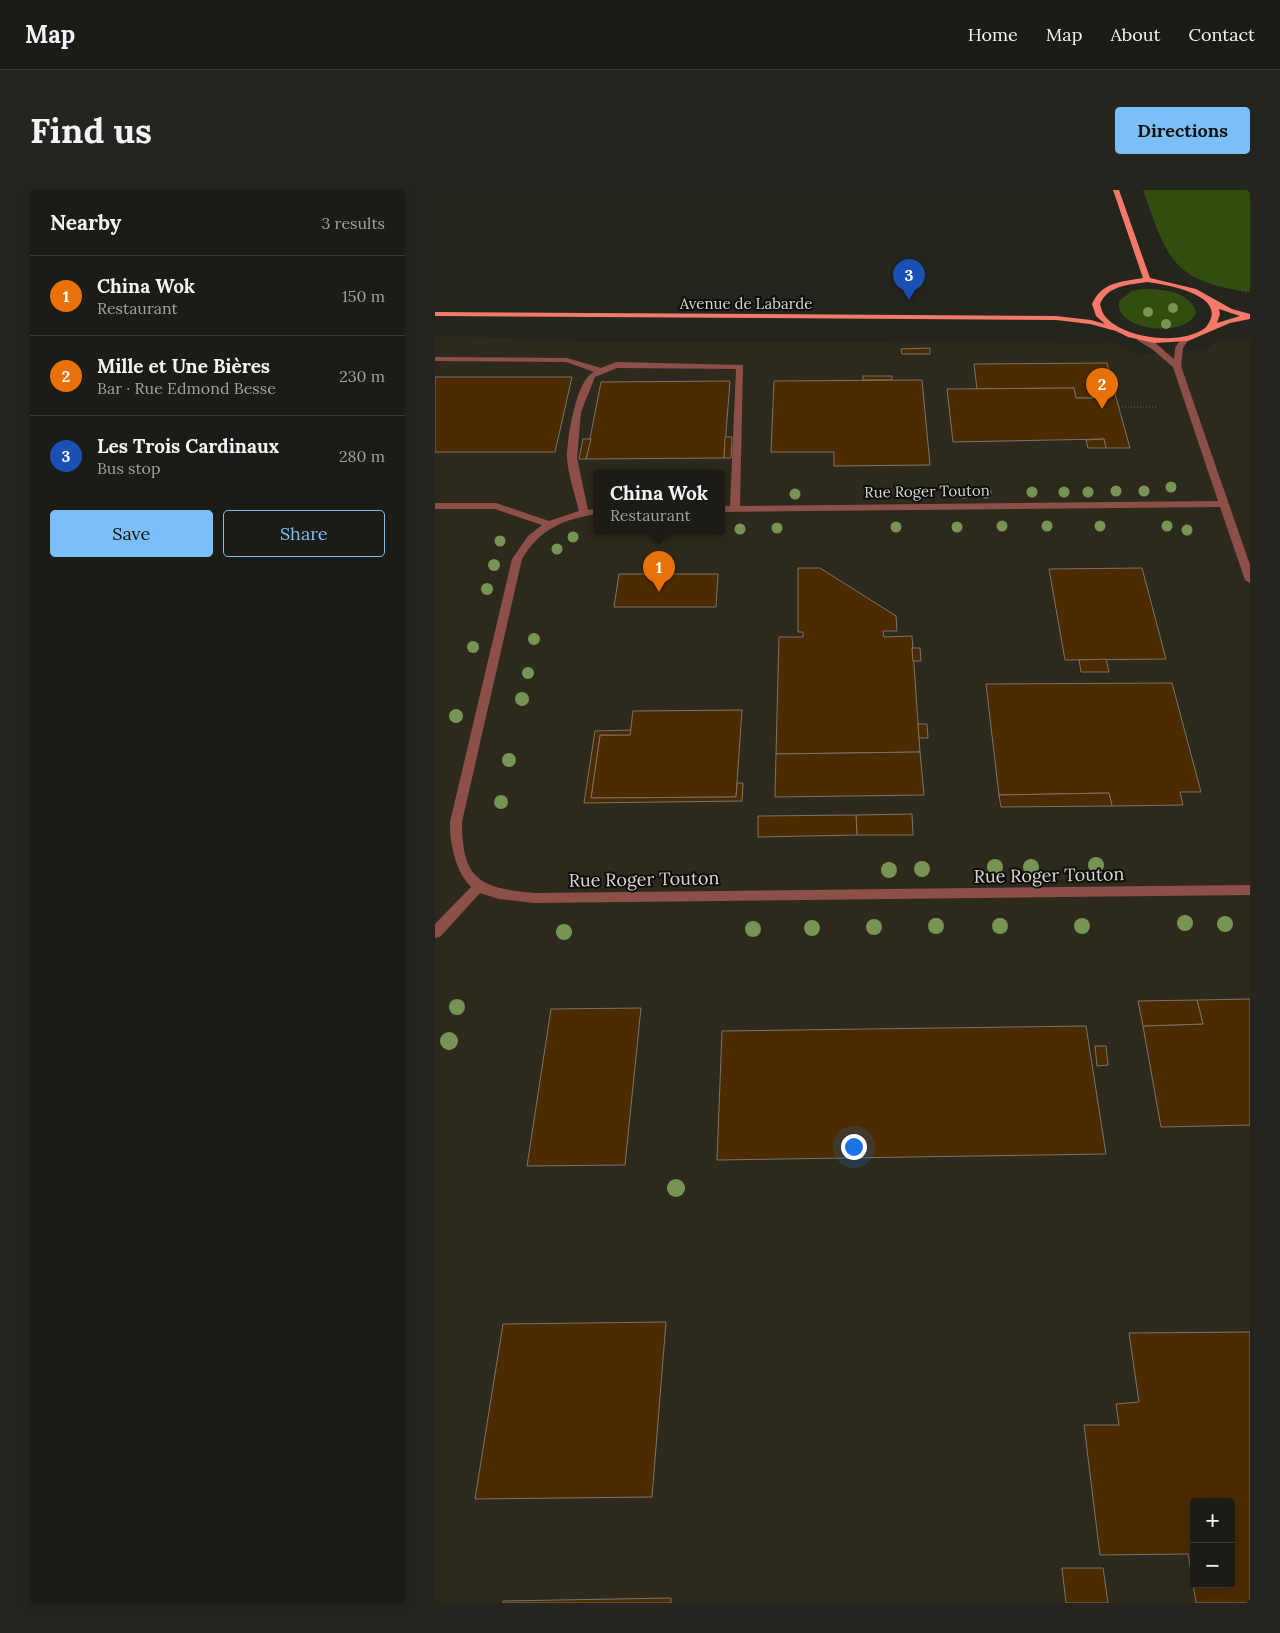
<!DOCTYPE html>
<meta charset="utf-8">
<style>
:root{--surface:#1c1b16;--page:#25241f;--text:#f1f3f6;--muted:#a0a1a1;--line:#3a3935;--accent:#7abff8}
body{margin:0;font-family:Lora,serif;background:var(--page);color:var(--text)}
.controls{position:absolute;right:15px;bottom:15px;display:grid;overflow:hidden;border-radius:5px;box-shadow:0 2px 12px #0003}
.controls button{width:45px;height:45px;display:grid;place-items:center;padding:0;border:0;border-bottom:1px solid var(--line);background:var(--surface);color:var(--text);font:25px sans-serif}
.you{position:absolute;left:418px;top:956px;width:18px;height:18px;margin:-12px;border:4px solid #fff;border-radius:50%;background:#1a73e8;box-shadow:0 0 0 8px #1a73e833}
.badge{display:grid;place-items:center;width:32px;height:32px;border-radius:50%;background:var(--accent);color:#fff;font-size:16px;font-weight:700}
.pin{position:absolute;translate:-50% -41px;filter:drop-shadow(0 1px 2px #0008)}
.pin::after{content:'';position:absolute;top:26px;width:18px;height:15px;background:inherit;clip-path:polygon(0 0,100% 0,50% 100%)}
.popup{position:absolute;left:158px;top:280px;width:132px;height:65px;box-sizing:border-box;display:grid;place-content:center;border-radius:5px;background:var(--surface);filter:drop-shadow(0 1px 4px #0005);font-size:16px;white-space:nowrap;color:var(--muted)}
.popup b{font-size:19px;color:var(--text)}
.popup::after{content:'';position:absolute;left:50%;top:100%;margin-left:-10px;border:10px solid transparent;border-top-color:var(--surface)}
.list{margin:0;padding:0;list-style:none}
h2{display:flex;justify-content:space-between;align-items:center;height:65px;margin:0;padding:0 20px;font-size:21px}
h2 small{font-size:16px;font-weight:400;color:var(--muted)}
.list li{display:grid;grid-template-columns:32px 1fr auto;gap:15px;align-items:center;box-sizing:border-box;height:80px;padding:0 20px;border-top:1px solid var(--line)}
.list b{display:block;font-size:19px;white-space:nowrap}
.list p{margin:0;font-size:16px;white-space:nowrap;color:var(--muted)}
.list em{font-size:16px;font-style:normal;color:var(--muted)}
.actions{display:flex;gap:10px;padding:15px 20px}
.actions a{flex:1;padding:11px 0;border:1px solid var(--accent);border-radius:5px;text-align:center;font-size:18px;color:var(--accent)}
.actions .main{background:var(--accent);color:#111}
.map{position:relative;flex:none;width:815px;height:1413px;overflow:hidden;border-radius:5px}
header{display:flex;align-items:center;gap:30px;box-sizing:border-box;height:70px;padding:0 25px;background:var(--surface);border-bottom:1px solid var(--line)}
header strong{font-size:24px}
nav{display:flex;gap:28px;margin-inline-start:auto;font-size:18px}
.intro{display:flex;align-items:center;justify-content:space-between;box-sizing:border-box;height:120px;padding:0 30px}
h1{margin:0;font-size:35px}
.button{padding:12px 22px;border-radius:5px;background:var(--accent);color:#111;font-size:18px;font-weight:700}
main{display:flex;gap:30px;padding:0 30px}
aside{flex:1;background:var(--surface);border-radius:5px;box-shadow:0 2px 12px #0003}
.map>svg:first-child{display:block}
</style>
<header>
<strong>Map</strong>
<nav><a>Home</a><a>Map</a><a>About</a><a>Contact</a></nav>
</header>
<div class="intro"><h1>Find us</h1><a class="button">Directions</a></div>
<main>
<aside>
<h2>Nearby<small>3 results</small></h2>
<ul class="list">
<li><span class="badge" style="background:#e8710a">1</span><div><b>China Wok</b><p>Restaurant</p></div><em>150 m</em></li>
<li><span class="badge" style="background:#e8710a">2</span><div><b>Mille et Une Bières</b><p>Bar · Rue Edmond Besse</p></div><em>230 m</em></li>
<li><span class="badge" style="background:#1a4fb4">3</span><div><b>Les Trois Cardinaux</b><p>Bus stop</p></div><em>280 m</em></li>
</ul>
<div class="actions"><a class="main">Save</a><a>Share</a></div>
</aside>
<div class="map">
<svg width="815" height="1413" viewBox="0 0 815 1413">
<rect width="100%" height="100%" fill="#25241d"/>
<path fill="#2d2a1d" fill-rule="evenodd" d="M0 145 158 152 679 153 703 165 769 160 785 150H815V1413H0ZM162 283H286V341H162ZM759 1312H796V1394H759Z"/>
<g fill="#324d0f">
<path d="M708 0H815V102C737 92 732 68 708 0Z"/>
<path d="M708 99C728 99 755 101 761 123 750 149 679 141 684 111L697 101Z"/>
</g>
<g fill="#4c2b00" stroke="#79736c" fill-rule="evenodd">
<polygon points="495,158 495,164 467,164 466,159"/>
<polygon points="672,173 677,193 655,194 658,208 641,208 639,198 542,199 539,174"/>
<rect x="428" y="186" width="29" height="4"/>
<polygon points="0,187 137,187 120,262 0,262"/>
<polygon points="487,190 495,275 399,276 399,262 336,262 339,191"/>
<polygon points="295,191 289,268 151,269 166,192"/>
<polygon points="677,193 695,258 671,258 669,249 518,252 512,199 639,198 641,208 658,208 655,194"/>
<polygon points="290,247 297,247 296,268 289,268"/>
<polygon points="148,249 156,249 151,269 144,269"/>
<polygon points="669,249 671,258 653,258 651,250"/>
<polygon points="363,378 385,378 461,426 462,441 448,441 449,447 477,446 485,562 341,564 344,447 368,447 368,442 363,442"/>
<polygon points="707,378 731,469 630,470 614,379"/>
<polygon points="184,384 283,384 281,417 179,417"/>
<polygon points="477,458 485,458 486,471 478,471"/>
<polygon points="671,469 674,482 646,482 644,470"/>
<polygon points="737,493 766,602 745,602 748,615 677,616 674,603 564,605 551,494"/>
<polygon points="307,520 301,607 156,608 165,545 195,545 198,521"/>
<polygon points="483,534 492,534 493,548 484,548"/>
<polygon points="196,540 195,545 165,545 156,608 301,607 302,593 308,593 307,611 149,613 160,541"/>
<polygon points="485,562 489,605 340,607 341,564"/>
<polygon points="674,603 677,616 566,617 564,605"/>
<polygon points="477,624 478,645 422,645 421,625"/>
<polygon points="421,625 422,645 323,647 323,626"/>
<polygon points="815,809 815,935 726,937 708,836 768,834 762,810"/>
<polygon points="762,810 768,834 708,836 703,811"/>
<polygon points="206,818 190,975 92,976 116,819"/>
<polygon points="651,836 671,964 282,970 287,841"/>
<polygon points="660,856 671,856 673,875 662,876"/>
<polygon points="231,1132 217,1307 40,1309 68,1134"/>
<path d="M815 1142V1413H761L753 1364 665 1365 649 1235H684L681 1214 704 1212 694 1143ZM759 1312H796V1394H759Z"/>
<polygon points="627,1378 668,1378 673,1413 631,1413"/>
<polygon points="236,1408 236,1413 68,1413 68,1411"/>
</g>
<g fill="none" stroke-linecap="round" stroke-linejoin="round">
<g stroke="#63625c" stroke-width="2" stroke-dasharray="0.5 2.5" stroke-linecap="butt">
<polyline points="799,98 812,103"/>
<polyline points="684,217 723,217"/>
</g>
<path fill="#8c5048" fill-rule="evenodd" d="M702 146C715 145 729 161 739 169L740 158 747 147 754 149 748 158 746 176 815 375V393L810 390 785 317 286 322V316H295L301 179 182 178 160 187 146 222 142 268 153 320 162 318V324C129 329 104 339 87 369L27 632C27 691 46 698 99 703L815 695V705L99 713 64 709 45 703 5 747 0 748V734L36 697C20 680 15 655 15 632L77 369 93 346 107 335 60 319H0V313H61L114 331 144 321C140 304 133 285 132 268 132 249 141 189 159 182L131 172 0 171V167L132 168 166 178 181 172 308 175 305 316 783 311 738 177 717 159 702 150Z"/>
<path fill="#f57969" fill-rule="evenodd" d="M678 0H684L715 88 761 99 797 119 815 124V129L795 133 753 151 719 153 693 147 681 141 655 134 621 130 0 126V122L621 126 656 130 670 134 661 126 657 114C667 92 685 92 708 88ZM712 92C728 94 784 103 776 128 774 133 773 135 770 138 746 156 687 149 669 125 667 122 666 117 665 114 673 95 694 95 712 92ZM784 119 805 126 782 133 785 124Z"/>
</g>
<g fill="#769554">
<circle cx="738" cy="118" r="5"/>
<circle cx="713" cy="122" r="5"/>
<circle cx="731" cy="134" r="5"/>
<circle cx="736" cy="297" r="5.5"/>
<circle cx="681" cy="301" r="5.5"/>
<circle cx="709" cy="301" r="5.5"/>
<circle cx="597" cy="302" r="5.5"/>
<circle cx="629" cy="302" r="5.5"/>
<circle cx="653" cy="302" r="5.5"/>
<circle cx="529" cy="303" r="5.5"/>
<circle cx="551" cy="303" r="5.5"/>
<circle cx="360" cy="304" r="5.5"/>
<circle cx="481" cy="304" r="5.5"/>
<circle cx="567" cy="336" r="5.5"/>
<circle cx="612" cy="336" r="5.5"/>
<circle cx="665" cy="336" r="5.5"/>
<circle cx="732" cy="336" r="5.5"/>
<circle cx="461" cy="337" r="5.5"/>
<circle cx="522" cy="337" r="5.5"/>
<circle cx="342" cy="338" r="5.5"/>
<circle cx="305" cy="339" r="5.5"/>
<circle cx="752" cy="340" r="5.5"/>
<circle cx="138" cy="347" r="5.5"/>
<circle cx="65" cy="351" r="5.5"/>
<circle cx="122" cy="359" r="5.5"/>
<circle cx="59" cy="375" r="6"/>
<circle cx="52" cy="399" r="6"/>
<circle cx="99" cy="449" r="6"/>
<circle cx="38" cy="457" r="6"/>
<circle cx="93" cy="483" r="6"/>
<circle cx="87" cy="509" r="7"/>
<circle cx="21" cy="526" r="7"/>
<circle cx="74" cy="570" r="7"/>
<circle cx="66" cy="612" r="7"/>
<circle cx="661" cy="675" r="8"/>
<circle cx="560" cy="677" r="8"/>
<circle cx="596" cy="677" r="8"/>
<circle cx="487" cy="679" r="8"/>
<circle cx="454" cy="680" r="8"/>
<circle cx="750" cy="733" r="8"/>
<circle cx="790" cy="734" r="8"/>
<circle cx="501" cy="736" r="8"/>
<circle cx="565" cy="736" r="8"/>
<circle cx="647" cy="736" r="8"/>
<circle cx="439" cy="737" r="8"/>
<circle cx="377" cy="738" r="8"/>
<circle cx="318" cy="739" r="8"/>
<circle cx="129" cy="742" r="8"/>
<circle cx="22" cy="817" r="8"/>
<circle cx="14" cy="851" r="9"/>
<circle cx="241" cy="998" r="9"/>
</g>
<g text-anchor="middle" dominant-baseline="central" stroke-width="4" stroke-linejoin="round" paint-order="stroke">
<g font-size="15" fill="#d7d7d2" stroke="#0e0d0a">
<text x="311" y="113">Avenue de Labarde</text>
<text transform="translate(492 301) rotate(-1)">Rue Roger Touton</text>
</g>
<g font-size="18" fill="#d7d7d2" stroke="#0e0d0a">
<text transform="translate(614 685) rotate(-1)">Rue Roger Touton</text>
<text transform="translate(209 689) rotate(-1)">Rue Roger Touton</text>
</g>
</g>
</svg>
<div class="controls">
<button>+</button>
<button>−</button>
</div>
<div class="you"></div>
<div class="pin badge" style="left:224px;top:402px;background:#e8710a">1</div>
<div class="popup"><b>China Wok</b>Restaurant</div>
<div class="pin badge" style="left:667px;top:219px;background:#e8710a">2</div>
<div class="pin badge" style="left:474px;top:110px;background:#1a4fb4">3</div>
</div>
</main>
